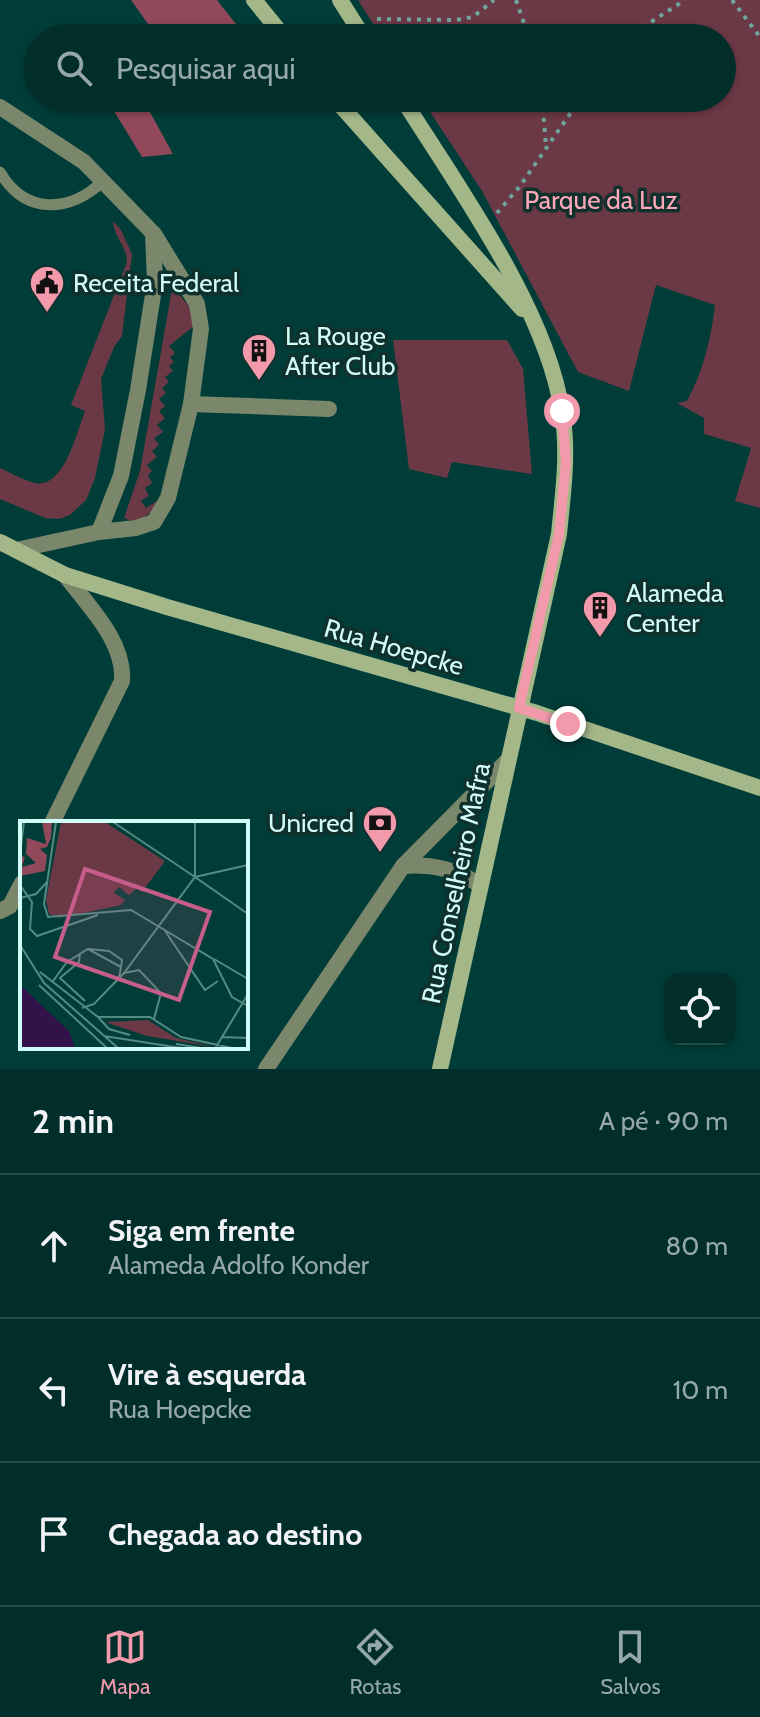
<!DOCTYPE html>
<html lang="pt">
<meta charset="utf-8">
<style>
:root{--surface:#012e2a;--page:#0f3a36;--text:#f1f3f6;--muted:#96a8a8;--line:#234a47;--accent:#f29aac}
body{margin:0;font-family:Cabin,sans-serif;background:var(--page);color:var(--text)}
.controls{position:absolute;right:24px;bottom:24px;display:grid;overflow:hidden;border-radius:16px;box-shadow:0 2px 6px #0004}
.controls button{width:72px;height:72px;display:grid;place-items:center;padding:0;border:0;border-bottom:2px solid var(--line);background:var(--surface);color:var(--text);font:40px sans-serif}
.stop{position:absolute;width:24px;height:24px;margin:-18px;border:6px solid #f29aac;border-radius:50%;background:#fff}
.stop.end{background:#f29aac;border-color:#fff;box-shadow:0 2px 8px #0008}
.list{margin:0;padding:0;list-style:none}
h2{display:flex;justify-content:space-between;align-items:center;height:104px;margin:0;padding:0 32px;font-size:34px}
h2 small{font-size:26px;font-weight:400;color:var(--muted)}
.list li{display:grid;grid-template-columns:52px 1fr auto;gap:24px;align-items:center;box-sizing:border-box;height:144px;padding:0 32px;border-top:2px solid var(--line)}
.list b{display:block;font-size:30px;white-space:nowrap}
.list p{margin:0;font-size:26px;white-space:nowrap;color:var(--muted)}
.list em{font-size:26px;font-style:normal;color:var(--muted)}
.icon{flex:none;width:44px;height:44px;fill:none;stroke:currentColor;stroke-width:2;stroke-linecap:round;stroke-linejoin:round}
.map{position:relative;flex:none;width:760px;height:1069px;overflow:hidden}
.search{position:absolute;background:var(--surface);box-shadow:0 2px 6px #0004;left:24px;right:24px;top:24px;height:88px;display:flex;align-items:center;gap:20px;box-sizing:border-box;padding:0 28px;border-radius:44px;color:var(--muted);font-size:30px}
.sheet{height:536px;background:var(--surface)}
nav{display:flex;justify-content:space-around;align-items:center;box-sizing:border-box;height:112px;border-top:2px solid var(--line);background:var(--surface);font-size:22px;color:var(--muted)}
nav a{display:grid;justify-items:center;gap:4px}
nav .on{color:var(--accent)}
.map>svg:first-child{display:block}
</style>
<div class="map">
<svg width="760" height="1069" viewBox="0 0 760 1069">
<rect width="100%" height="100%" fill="#013d38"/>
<g fill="#6b3945">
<path d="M358 0H760V508L735 501 751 448 704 434V418L677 403 687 401C703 371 711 339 715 305L656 285 629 391 578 372 482 191 421 98H722V38H382Z"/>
<path d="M113 221 121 230 132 254 122 336 114 347 101 379 105 429 95 478 86 500 70 515 59 519 45 518 0 499V468C11 473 23 480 35 483 64 489 77 432 85 411L71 405 127 262C127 247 113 235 113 221Z"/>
<path d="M172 289H175L190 308 194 326 169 346 175 353 170 357 174 362 169 366 173 371 165 377 169 382 162 388 166 393 159 399 165 406 159 411 165 418 157 425 163 432 154 438 159 445 152 451 157 457 147 465 152 471 148 475 152 483 145 488 149 496 141 501 146 508 157 501C152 515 139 525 124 518L140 471Z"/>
<polygon points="393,340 507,340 523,369 532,474 452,462 447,478 409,469"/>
</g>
<g fill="#90485a">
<polygon points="131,0 217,0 247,38 158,38"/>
<polygon points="106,98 163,98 145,103 173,154 142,157"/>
</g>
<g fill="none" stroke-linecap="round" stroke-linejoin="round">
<g stroke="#70a49e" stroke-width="4" stroke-dasharray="4 6" stroke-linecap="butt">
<polyline points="516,0 529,38"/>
<polyline points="732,0 760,37"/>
<polyline points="377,19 456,20 473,17 494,0"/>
<polyline points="626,38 685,0"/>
<polyline points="542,98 546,146"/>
<polyline points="497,213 520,186 581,98"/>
</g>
<path stroke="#7b876b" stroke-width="11" d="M0 172C25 215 70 213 103 181"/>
<g stroke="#7b876b" stroke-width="16">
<polyline points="0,107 84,162 153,233 155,282 138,390 121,476 99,532 16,550"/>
<polyline points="191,404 329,409"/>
<polyline points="99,532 136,528 154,522 168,498 191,404 201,329 197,304 154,234"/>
<path d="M52 823 122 681C125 641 88 606 65 575"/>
<path d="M403 866C433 864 455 869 480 885"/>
<polyline points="0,911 10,906 22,883"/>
<polyline points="266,1069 403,866 508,760"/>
</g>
<g stroke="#a4b789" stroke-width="16">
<polyline points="254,0 285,38"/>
<polyline points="340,0 364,38"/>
<polyline points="334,98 522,309"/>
<path d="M402 98C457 186 547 309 562 412 569 453 563 493 559 534L440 1069"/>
<polyline points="0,542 65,575 167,607 537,713 760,788"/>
</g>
</g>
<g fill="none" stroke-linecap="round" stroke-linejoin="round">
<polyline stroke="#f29aac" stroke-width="10" points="562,411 566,463 559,534 519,708 568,724"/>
</g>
<defs>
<symbol id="civic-pin" viewBox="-11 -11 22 30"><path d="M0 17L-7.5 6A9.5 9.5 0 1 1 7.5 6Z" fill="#f29aac" stroke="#10302d"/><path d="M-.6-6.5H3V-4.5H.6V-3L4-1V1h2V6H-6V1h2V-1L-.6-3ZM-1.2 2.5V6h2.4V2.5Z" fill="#111"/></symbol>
<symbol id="building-pin" viewBox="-11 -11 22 30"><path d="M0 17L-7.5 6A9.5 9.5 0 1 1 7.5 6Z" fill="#f29aac" stroke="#10302d"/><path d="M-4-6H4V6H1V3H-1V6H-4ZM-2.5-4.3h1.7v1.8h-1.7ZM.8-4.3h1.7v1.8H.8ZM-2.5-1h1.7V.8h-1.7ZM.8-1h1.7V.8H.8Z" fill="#111"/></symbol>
<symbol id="bank-pin" viewBox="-11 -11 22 30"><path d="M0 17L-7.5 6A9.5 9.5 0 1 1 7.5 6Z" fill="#f29aac" stroke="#10302d"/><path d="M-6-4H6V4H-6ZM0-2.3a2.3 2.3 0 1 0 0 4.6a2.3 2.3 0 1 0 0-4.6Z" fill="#111"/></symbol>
</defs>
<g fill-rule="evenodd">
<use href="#civic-pin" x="27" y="263" width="40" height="54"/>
<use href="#building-pin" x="239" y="331" width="40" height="54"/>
<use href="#building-pin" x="580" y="588" width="40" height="54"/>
<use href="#bank-pin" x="360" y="803" width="40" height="54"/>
</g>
<g text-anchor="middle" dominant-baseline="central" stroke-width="7" stroke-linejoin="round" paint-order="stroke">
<g font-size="26" fill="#fda7b9" stroke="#10302d">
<text x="601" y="200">Parque da Luz</text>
</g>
<g font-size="26" fill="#d0fdf7" stroke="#10302d" text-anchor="start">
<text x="73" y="283">Receita Federal</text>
<text x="285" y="336">La Rouge<tspan x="285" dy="30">After Club</tspan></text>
<text x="626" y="593">Alameda<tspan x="626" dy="30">Center</tspan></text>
<text x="354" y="823" text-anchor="end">Unicred</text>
</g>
<g font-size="26" fill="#d0fdf7" stroke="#10302d">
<text transform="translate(394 647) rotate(16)">Rua Hoepcke</text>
<text transform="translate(456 883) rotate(-78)">Rua Conselheiro Mafra</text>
</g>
</g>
<g transform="translate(20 821)">
<rect width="228" height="228" fill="#013d38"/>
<path d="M41 1H85L145 40 122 71 117 67 109 74 99 66 94 72 105 79 101 84 40 97 29 93 26 79ZM128 199 156 217 194 226 127 215 85 201Z" fill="#6b3945"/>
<path d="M22 1H32L31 17 27 26 20 28 27 34 25 50 0 55 1 35 5 36 2 46 16 42 6 33 7 17 26 23Z" fill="#90485a"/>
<path d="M0 164 49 210 55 227H0Z" fill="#311249"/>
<path fill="none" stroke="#548a84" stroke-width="2" d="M36 1 24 83 28 96 111 89 193 138 212 176 228 185M93 1 175 56M175 1V56L228 93M0 33 4 1M0 64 12 81 10 108 17 115 78 94M0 77 16 73 28 60M145 110 185 169 198 160M0 124 24 162 98 227M69 128 89 130 102 139 101 146M60 132 59 141 40 157 65 180M194 138 228 158M20 151 78 196H130L161 216 212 227M104 152 119 149 141 172 134 198M33 160 47 141 68 128 101 146 99 157M19 164 87 227M62 187 74 183 104 152 175 56 228 44M78 196 89 208 110 214M84 215 161 227M202 216 228 217M156 223 181 227M196 226 228 173"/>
<path fill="#c65d8a" fill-opacity="0.15" stroke="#c65d8a" stroke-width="4" d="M65 48 190 91 159 179 35 136Z"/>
<rect width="228" height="228" fill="none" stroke="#d0fdf7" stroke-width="4"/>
</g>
</svg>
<div class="controls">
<button><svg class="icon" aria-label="locate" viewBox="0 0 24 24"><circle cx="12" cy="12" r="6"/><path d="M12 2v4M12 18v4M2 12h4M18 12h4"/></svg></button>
</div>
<div class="stop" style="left:562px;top:411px"></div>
<div class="stop end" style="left:568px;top:724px"></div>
<div class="search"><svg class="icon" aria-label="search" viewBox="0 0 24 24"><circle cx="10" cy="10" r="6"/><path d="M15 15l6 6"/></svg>Pesquisar aqui</div>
</div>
<section class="sheet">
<h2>2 min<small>A pé · 90 m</small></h2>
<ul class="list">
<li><svg class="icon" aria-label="ahead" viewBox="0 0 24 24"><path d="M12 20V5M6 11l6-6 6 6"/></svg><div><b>Siga em frente</b><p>Alameda Adolfo Konder</p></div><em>80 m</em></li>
<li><svg class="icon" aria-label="left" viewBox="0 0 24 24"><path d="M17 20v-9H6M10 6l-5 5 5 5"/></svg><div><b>Vire à esquerda</b><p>Rua Hoepcke</p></div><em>10 m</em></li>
<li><svg class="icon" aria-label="arrive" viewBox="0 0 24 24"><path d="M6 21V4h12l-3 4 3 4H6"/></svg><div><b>Chegada ao destino</b></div></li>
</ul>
</section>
<nav>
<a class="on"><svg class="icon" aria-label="map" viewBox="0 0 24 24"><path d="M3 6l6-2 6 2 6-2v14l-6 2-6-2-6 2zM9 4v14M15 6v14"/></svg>Mapa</a>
<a><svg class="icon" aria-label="directions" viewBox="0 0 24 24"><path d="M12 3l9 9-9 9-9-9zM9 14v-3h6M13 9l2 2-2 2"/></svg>Rotas</a>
<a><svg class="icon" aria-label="saved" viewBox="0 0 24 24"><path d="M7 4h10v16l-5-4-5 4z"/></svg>Salvos</a>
</nav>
